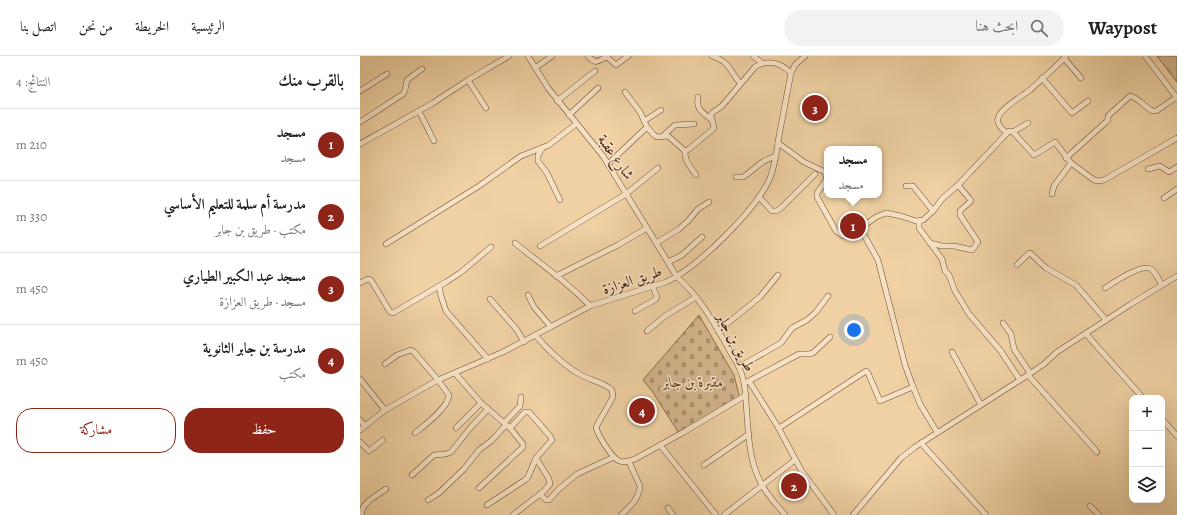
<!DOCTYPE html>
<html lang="ar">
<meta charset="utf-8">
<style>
:root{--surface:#fff;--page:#f2f2f2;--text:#222;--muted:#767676;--line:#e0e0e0;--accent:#8f2418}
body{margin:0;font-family:Alegreya,Amiri,serif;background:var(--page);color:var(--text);direction:rtl}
.controls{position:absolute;right:12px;bottom:12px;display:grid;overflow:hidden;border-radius:8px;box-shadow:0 4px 16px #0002}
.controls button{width:36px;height:36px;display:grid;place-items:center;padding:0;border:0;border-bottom:1px solid var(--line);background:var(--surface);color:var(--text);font:20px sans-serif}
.you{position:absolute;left:494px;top:274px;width:14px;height:14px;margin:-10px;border:3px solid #fff;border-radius:50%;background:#1a73e8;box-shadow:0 0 0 6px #1a73e833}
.badge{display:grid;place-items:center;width:26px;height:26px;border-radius:50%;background:var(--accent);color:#fff;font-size:13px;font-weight:700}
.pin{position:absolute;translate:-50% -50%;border:2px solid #fff;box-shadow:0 1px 4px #0006}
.popup{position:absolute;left:464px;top:90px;width:58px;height:52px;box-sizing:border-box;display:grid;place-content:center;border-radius:8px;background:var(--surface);filter:drop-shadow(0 1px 3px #0005);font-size:13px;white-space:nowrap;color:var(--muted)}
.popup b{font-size:15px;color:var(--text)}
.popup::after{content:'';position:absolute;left:50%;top:100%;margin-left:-8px;border:8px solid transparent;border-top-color:var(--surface)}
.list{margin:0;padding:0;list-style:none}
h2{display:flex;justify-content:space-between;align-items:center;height:52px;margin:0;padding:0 16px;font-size:17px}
h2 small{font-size:13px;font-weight:400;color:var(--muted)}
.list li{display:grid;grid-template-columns:26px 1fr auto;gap:12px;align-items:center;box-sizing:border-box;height:72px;padding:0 16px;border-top:1px solid var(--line)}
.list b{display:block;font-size:15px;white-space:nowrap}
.list p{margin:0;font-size:13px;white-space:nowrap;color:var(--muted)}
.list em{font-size:13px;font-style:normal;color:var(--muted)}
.actions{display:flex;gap:8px;padding:12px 16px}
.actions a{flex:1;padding:9px 0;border:1px solid var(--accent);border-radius:16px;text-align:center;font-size:14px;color:var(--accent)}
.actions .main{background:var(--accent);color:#fff}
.icon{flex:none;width:22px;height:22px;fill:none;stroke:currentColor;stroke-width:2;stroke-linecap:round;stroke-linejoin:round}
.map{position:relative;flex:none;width:817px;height:459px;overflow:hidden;direction:ltr}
header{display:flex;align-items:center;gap:24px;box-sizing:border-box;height:56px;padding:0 20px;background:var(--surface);border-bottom:1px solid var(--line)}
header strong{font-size:19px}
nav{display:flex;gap:22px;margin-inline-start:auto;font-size:14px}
.search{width:280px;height:36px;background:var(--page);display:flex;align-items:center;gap:10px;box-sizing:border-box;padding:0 14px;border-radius:22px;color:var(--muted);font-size:15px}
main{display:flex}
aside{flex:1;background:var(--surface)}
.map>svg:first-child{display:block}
</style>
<header>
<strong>Waypost</strong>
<div class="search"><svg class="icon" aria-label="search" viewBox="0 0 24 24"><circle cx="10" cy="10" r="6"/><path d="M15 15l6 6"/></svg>ابحث هنا</div>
<nav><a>الرئيسية</a><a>الخريطة</a><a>من نحن</a><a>اتصل بنا</a></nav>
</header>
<main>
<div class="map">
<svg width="817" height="459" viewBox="0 0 817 459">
<defs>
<pattern id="forest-firs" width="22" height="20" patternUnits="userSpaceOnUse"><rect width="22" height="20" fill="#d2b38a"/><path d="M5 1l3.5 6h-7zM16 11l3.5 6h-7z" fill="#ac916f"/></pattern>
<pattern id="cemetery-stones" width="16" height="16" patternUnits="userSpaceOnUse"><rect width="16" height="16" fill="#d2b38a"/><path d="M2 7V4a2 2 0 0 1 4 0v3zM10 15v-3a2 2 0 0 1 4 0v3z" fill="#ac916f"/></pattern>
</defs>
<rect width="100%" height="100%" fill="#efd1a3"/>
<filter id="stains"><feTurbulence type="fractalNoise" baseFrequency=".005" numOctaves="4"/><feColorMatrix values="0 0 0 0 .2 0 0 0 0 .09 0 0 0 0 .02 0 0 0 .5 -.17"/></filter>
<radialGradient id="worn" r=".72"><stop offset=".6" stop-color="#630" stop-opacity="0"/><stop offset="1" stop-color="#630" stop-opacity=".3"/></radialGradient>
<polygon fill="url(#forest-firs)" stroke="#8c6b4e" points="797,0 817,0 817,26"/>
<polygon fill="url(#cemetery-stones)" stroke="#8c6b4e" points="339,259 374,319 380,343 320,379 292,335 283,324"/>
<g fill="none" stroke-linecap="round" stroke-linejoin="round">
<defs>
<g id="minor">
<path d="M168 0 188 32 243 100 317 221C344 244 360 279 378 309L382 319 384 327C389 360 385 397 401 427 407 439 417 449 425 459"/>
<path d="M228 0C237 10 238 4 247 1L256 9 268 0"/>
<path d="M352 0C370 6 369 14 380 27"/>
<polyline points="393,0 402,7"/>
<polyline points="785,0 817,42"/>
<polyline points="704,2 721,22"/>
<polyline points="175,12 192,0"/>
<polyline points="682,22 712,57 728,45"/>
<polyline points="108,24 126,52"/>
<polyline points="0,35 27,18"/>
<path d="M265 36 280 56 287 71 294 79 297 81 308 80 325 95 329 93 352 74 354 72 351 60 352 57 362 50 395 11C408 3 421 7 431 17"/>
<path d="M338 41C336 54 342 56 352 64"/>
<polyline points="197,45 235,15"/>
<polyline points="59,55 74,85"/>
<polyline points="209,59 238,32"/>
<polyline points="284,65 301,54"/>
<polyline points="0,66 43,38 45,34 47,24 62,13"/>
<polyline points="653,76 668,67"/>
<path d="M647 77C643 74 636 68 638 62 641 52 661 41 670 34 682 23 695 12 706 0"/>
<polyline points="304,79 315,69 334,68"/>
<path d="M418 87 444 106 465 116 467 123 457 137V141L476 175 483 180C490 181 498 177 504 179L518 204 545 309 552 328 560 348 577 376"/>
<polyline points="0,88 73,47 108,24 149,0"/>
<polyline points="182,93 178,99 178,105 187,117 200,144"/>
<path d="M325 95C324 104 331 112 336 119"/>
<path d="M706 102 746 66 748 64V60L770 40C778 41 785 52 793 55H796L817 41"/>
<polyline points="248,108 287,71"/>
<polyline points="788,113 800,110 809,116 817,111"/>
<path d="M376 121H383C397 112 398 106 416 100"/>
<polyline points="546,130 553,130 573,155"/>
<polyline points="692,138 694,130 711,107"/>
<polyline points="399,141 412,155 416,155 421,152 455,118"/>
<polyline points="804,142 817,133"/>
<polyline points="559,166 559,172 582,203 585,215 589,219 595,235 609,258 640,294 660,324"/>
<polyline points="502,178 501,174 502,171 516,161 526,157 541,160 556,165 563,164 573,155 582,143 598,129 649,75 653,76 674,99 695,86 711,107 734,124 738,125 744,124 817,82"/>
<path d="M155 187C180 208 208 226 230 250"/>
<polyline points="296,187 319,173 328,165 338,153 349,146"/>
<polyline points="570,187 582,190 594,190 612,194 618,186 600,159 600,155 611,145 609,142 598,129"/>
<polyline points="26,188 119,130 161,100 189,89 216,68"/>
<polyline points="180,190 266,138 298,112"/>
<polyline points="308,206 322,199 342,181"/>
<polyline points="657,209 668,198 670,197 686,212 716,229 746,264"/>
<polyline points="196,220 258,189 287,172"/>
<polyline points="0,227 8,223 11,224 30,256 33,257 86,226 100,217 131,191"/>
<polyline points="79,230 81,240 86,255 128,303"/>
<path d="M745 232C753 227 782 207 791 213 796 216 799 225 802 229"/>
<polyline points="168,239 174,251 191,271"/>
<polyline points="130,243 157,274 164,286"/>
<polyline points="275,255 296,243 297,241 293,231"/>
<polyline points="643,267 651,278 654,293 670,317"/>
<polyline points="287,275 305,260 336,241"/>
<polyline points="358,275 400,241 418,219"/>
<polyline points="726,278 783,342"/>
<path d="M176 280C189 295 203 309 221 319 230 324 245 327 252 334L253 341 236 371C237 378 252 402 259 405 265 407 270 405 275 403L324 376 386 339"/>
<polyline points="592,296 621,349"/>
<path d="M25 308 37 299 51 294 54 296 78 324 89 339C88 352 65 369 55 377"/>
<polyline points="379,311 421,287 432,272 447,264 456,256 468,240"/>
<polyline points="95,317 121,347 150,372 163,388 163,391 119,432"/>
<polyline points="668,319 737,396"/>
<polyline points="0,323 25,354"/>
<polyline points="389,325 418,371 441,414 474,459"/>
<polyline points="387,326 439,298 449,298 453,297 470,281"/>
<polyline points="802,363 817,380"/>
<polyline points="0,364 5,370"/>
<polyline points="144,367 160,350 161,341"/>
<polyline points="96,372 121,347"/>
<polyline points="150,372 165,356 169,356 190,380 192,384 176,402 189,423 190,428 184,435 153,459"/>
<polyline points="419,372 506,315 508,317 520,345 553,331"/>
<path d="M0 374 25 354 78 324 143 296 230 250 306 226C337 212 396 154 410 122 415 109 417 94 419 80 423 59 427 38 431 17L435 9 445 0"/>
<polyline points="0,386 9,395 23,384"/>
<polyline points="561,387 626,459"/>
<polyline points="300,389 356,459"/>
<polyline points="344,409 389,378"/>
<polyline points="52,419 74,399 86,398 91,396 111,371 128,353"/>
<polyline points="180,438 186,444 189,444 199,433 217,418 254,401"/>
<polyline points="68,444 79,437 104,413 119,394 131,385 146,369"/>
<polyline points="127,449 165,424 168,421 176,402"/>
<polyline points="730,450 739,459"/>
<polyline points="308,452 313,459"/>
<path d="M2 459C0 447 18 439 26 433"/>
<path d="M261 459C270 451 279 443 280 430L269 406"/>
<polyline points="364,459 435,404"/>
<polyline points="493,459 541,402 555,391 668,319 684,308 697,296 771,248 817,220"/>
</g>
</defs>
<use href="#minor" stroke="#704e36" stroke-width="6"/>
<use href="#minor" stroke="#f5e1c3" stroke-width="5"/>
</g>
<g text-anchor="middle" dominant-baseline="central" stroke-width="3" stroke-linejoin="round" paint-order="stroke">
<g font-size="15" fill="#452311" stroke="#f5e1c3">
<text transform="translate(256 101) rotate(55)">شارع عقبة</text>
<text transform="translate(272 224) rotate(-18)">طريق العزازة</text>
<text transform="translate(376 286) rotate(62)">طريق بن جابر</text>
</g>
<g font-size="15" font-style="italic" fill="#614029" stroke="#f5e1c3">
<text x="333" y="326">مقبرة بن جابر</text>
</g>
</g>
<rect width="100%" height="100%" filter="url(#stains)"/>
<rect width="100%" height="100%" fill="url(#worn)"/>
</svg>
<div class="controls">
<button>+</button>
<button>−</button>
<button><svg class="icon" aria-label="layers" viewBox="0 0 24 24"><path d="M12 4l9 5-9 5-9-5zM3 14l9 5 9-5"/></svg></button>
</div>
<div class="you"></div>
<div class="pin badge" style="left:493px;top:170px">1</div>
<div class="popup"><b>مسجد</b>مسجد</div>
<div class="pin badge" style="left:434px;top:430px">2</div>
<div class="pin badge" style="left:455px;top:52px">3</div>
<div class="pin badge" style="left:282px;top:355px">4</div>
</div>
<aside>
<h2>بالقرب منك<small>النتائج: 4</small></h2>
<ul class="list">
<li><span class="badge">1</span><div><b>مسجد</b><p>مسجد</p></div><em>210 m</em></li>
<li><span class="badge">2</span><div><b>مدرسة أم سلمة للتعليم الأساسي</b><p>مكتب · طريق بن جابر</p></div><em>330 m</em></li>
<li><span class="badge">3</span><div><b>مسجد عبد الكبير الطياري</b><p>مسجد · طريق العزازة</p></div><em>450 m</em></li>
<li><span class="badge">4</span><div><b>مدرسة بن جابر الثانوية</b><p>مكتب</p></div><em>450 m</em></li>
</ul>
<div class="actions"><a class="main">حفظ</a><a>مشاركة</a></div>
</aside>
</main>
